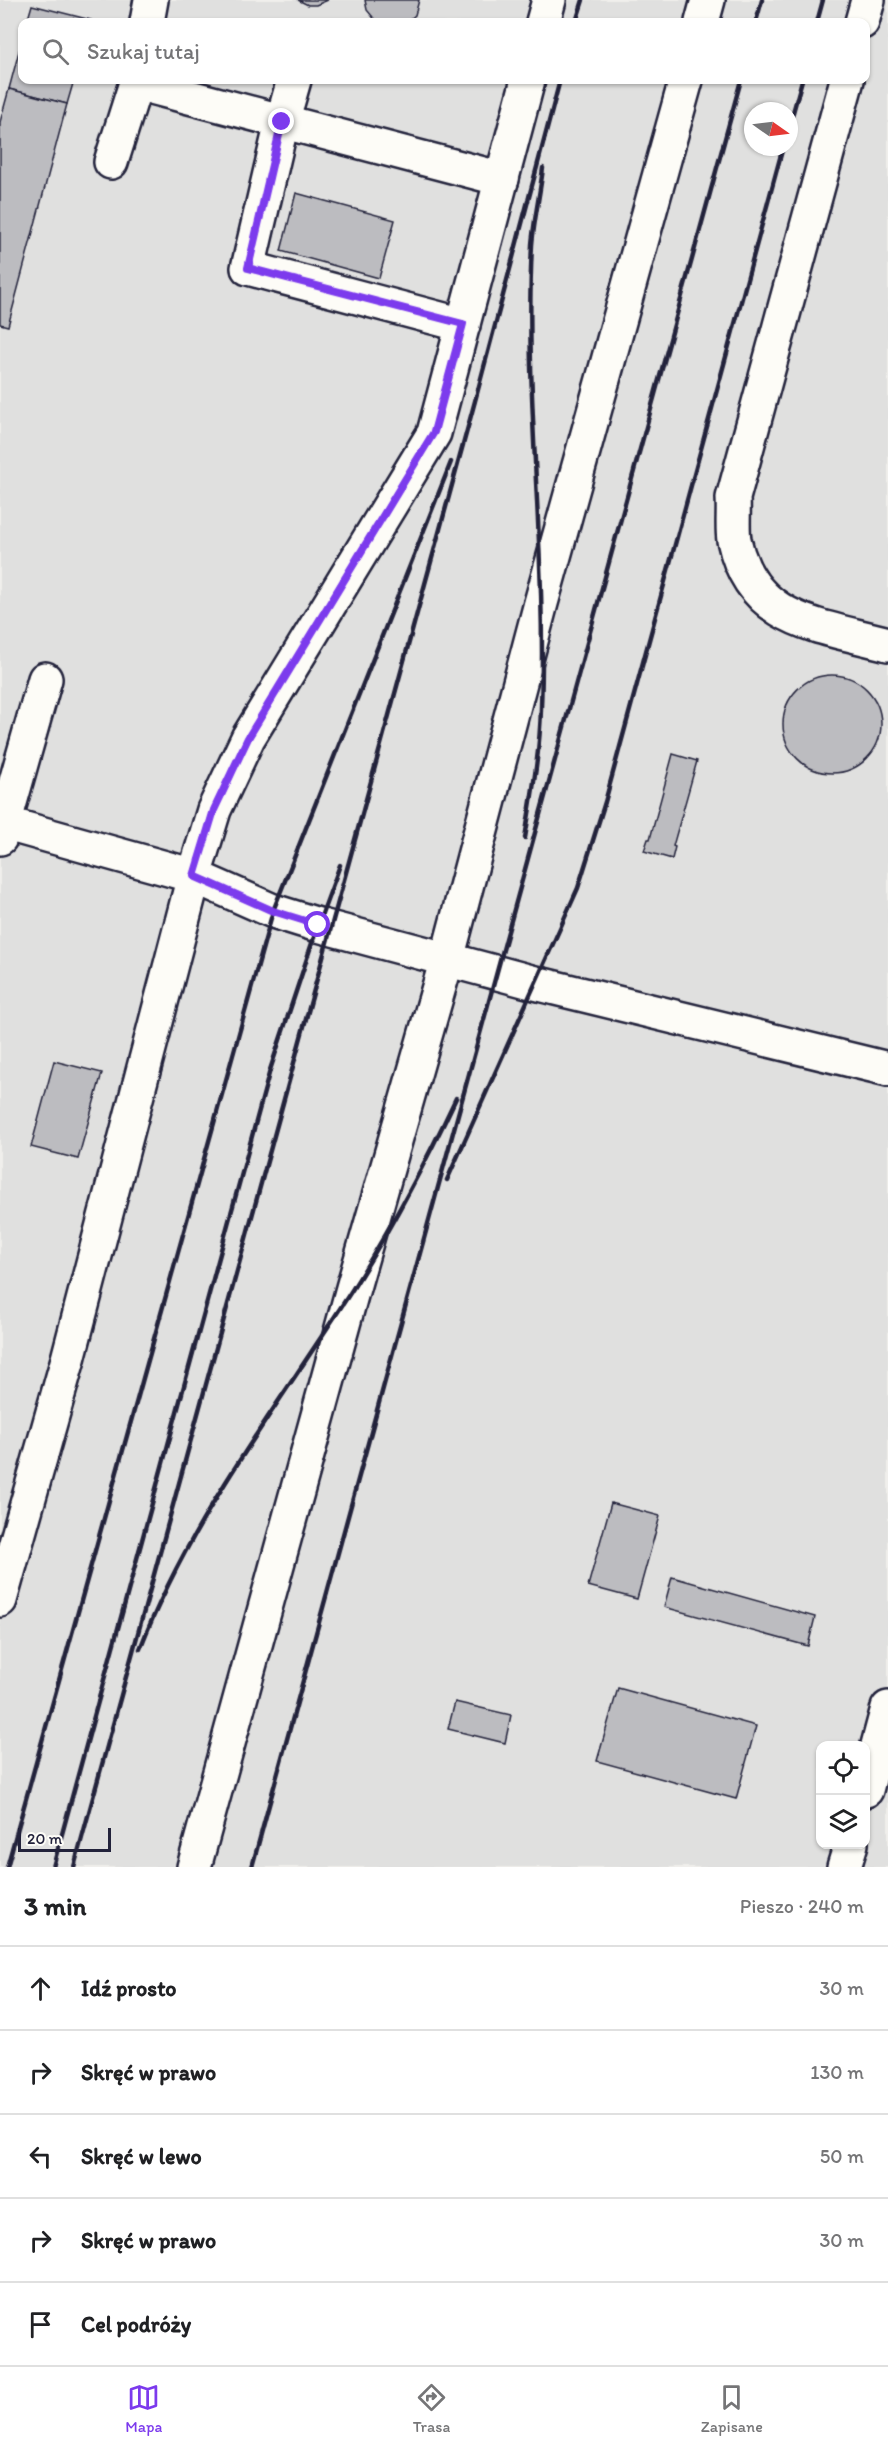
<!DOCTYPE html>
<html lang="pl">
<meta charset="utf-8">
<style>
:root{--surface:#fff;--page:#f6f6f6;--text:#202124;--muted:#757577;--line:#e0e0e0;--accent:#7c3aed}
body{margin:0;font-family:Itim,sans-serif;background:var(--page);color:var(--text)}
.controls{position:absolute;right:18px;bottom:18px;display:grid;overflow:hidden;border-radius:12px;box-shadow:0 2px 4px #0004}
.controls button{width:54px;height:54px;display:grid;place-items:center;padding:0;border:0;border-bottom:2px solid var(--line);background:var(--surface);color:var(--text);font:30px sans-serif}
.compass{position:absolute;left:744px;top:102px;width:54px;height:54px;border-radius:50%;background:var(--surface);box-shadow:0 2px 4px #0004;rotate:104deg}
.scale{position:absolute;left:18px;bottom:15px;width:93px;box-sizing:border-box;padding-left:6px;border:3px solid #22223b;border-top:0;font-size:16px;line-height:21px;white-space:nowrap;color:#22223b;-webkit-text-stroke:4px #fdfcf7;paint-order:stroke}
.stop{position:absolute;width:18px;height:18px;margin:-14px;border:4px solid #7c3aed;border-radius:50%;background:#fff}
.stop.end{background:#7c3aed;border-color:#fff;box-shadow:0 2px 6px #0008}
.list{margin:0;padding:0;list-style:none}
h2{display:flex;justify-content:space-between;align-items:center;height:78px;margin:0;padding:0 24px;font-size:26px}
h2 small{font-size:20px;font-weight:400;color:var(--muted)}
.list li{display:grid;grid-template-columns:39px 1fr auto;gap:18px;align-items:center;box-sizing:border-box;height:84px;padding:0 24px;border-top:2px solid var(--line)}
.list b{display:block;font-size:22px;white-space:nowrap}
.list em{font-size:20px;font-style:normal;color:var(--muted)}
.icon{flex:none;width:33px;height:33px;fill:none;stroke:currentColor;stroke-width:2;stroke-linecap:round;stroke-linejoin:round}
.map{position:relative;flex:none;width:888px;height:1867px;overflow:hidden}
.search{position:absolute;background:var(--surface);box-shadow:0 2px 4px #0004;left:18px;right:18px;top:18px;height:66px;display:flex;align-items:center;gap:15px;box-sizing:border-box;padding:0 21px;border-radius:12px;color:var(--muted);font-size:22px}
.sheet{height:498px;background:var(--surface)}
nav{display:flex;justify-content:space-around;align-items:center;box-sizing:border-box;height:84px;border-top:2px solid var(--line);background:var(--surface);font-size:16px;color:var(--muted)}
nav a{display:grid;justify-items:center;gap:3px}
nav .on{color:var(--accent)}
.map>svg:first-child{display:block}
</style>
<div class="map">
<svg width="888" height="1867" viewBox="0 0 888 1867">
<rect width="100%" height="100%" fill="#f0efec"/>
<filter id="ink" filterUnits="userSpaceOnUse"><feTurbulence type="fractalNoise" baseFrequency=".0167" numOctaves="2"/><feDisplacementMap in="SourceGraphic" scale="12" xChannelSelector="R" yChannelSelector="G"/><feConvolveMatrix kernelMatrix="1 2 1 2 8 2 1 2 1" color-interpolation-filters="sRGB"/></filter>
<g filter="url(#ink)">
<path fill="#e0e0df" fill-rule="evenodd" d="M0 0H888V1867H0ZM22 22H866V80H22ZM753 111H789V147H753ZM820 1746H866V1844H820Z"/>
<g fill="#bcbcc0" stroke="#22223b" stroke-width="1.5">
<polygon points="298,0 328,0 316,5 308,5"/>
<polygon points="365,0 419,0 415,15 407,22 377,22 367,10"/>
<polygon points="32,5 91,20 90,22 27,22"/>
<polygon points="22,40 22,80 74,80 67,104 9,89"/>
<polygon points="9,89 67,104 8,326 0,324 0,122"/>
<polygon points="296,193 395,220 379,278 281,251"/>
<circle cx="832" cy="724" r="49"/>
<polygon points="673,754 697,761 673,846 675,847 672,859 644,851 648,839 650,839"/>
<polygon points="54,1061 102,1073 78,1159 31,1147"/>
<polygon points="611,1503 660,1516 637,1599 588,1586"/>
<polygon points="672,1577 815,1617 808,1646 664,1607"/>
<polygon points="618,1688 756,1726 736,1799 597,1761"/>
<polygon points="455,1702 511,1715 505,1743 448,1729"/>
</g>
<g fill="none" stroke-linecap="round" stroke-linejoin="round">
<defs>
<g id="minor">
<polyline points="147,22 151,0"/>
<polyline points="543,22 549,0"/>
<polyline points="702,22 708,0"/>
<polyline points="862,22 868,0"/>
<polyline points="294,80 282,122 248,268 463,325"/>
<path d="M847 80 733 498C734 512 732 527 734 540 752 623 819 625 888 644"/>
<polyline points="111,162 136,83 502,179"/>
<polyline points="0,822 194,876 273,911 318,925 535,983 888,1069"/>
<polyline points="0,838 45,679"/>
<polyline points="0,1600 68,1359 194,876 214,810 248,738 434,433 528,80"/>
<polyline points="866,1790 888,1708"/>
<polyline points="194,1867 353,1288 447,959 541,603 686,80"/>
<polyline points="844,1867 851,1844"/>
</g>
</defs>
<use href="#minor" stroke="#22223b" stroke-width="38"/>
<use href="#minor" stroke="#fdfcf7" stroke-width="33"/>
<g stroke="#22223b" stroke-width="4.5">
<polyline points="576,22 583,0"/>
<polyline points="756,22 762,0"/>
<polyline points="817,22 823,0"/>
<polyline points="789,127 802,80"/>
<path d="M525 838C532 795 540 751 541 708 547 553 524 399 532 245 534 219 540 194 543 168"/>
<polyline points="447,1180 578,888 605,802 783,147"/>
<path d="M140 1649C190 1519 278 1406 352 1290 391 1228 425 1164 456 1098"/>
<polyline points="7,1867 273,911 451,462"/>
<polyline points="53,1867 270,1070 318,925 340,865"/>
<polyline points="74,1867 475,401 560,80"/>
<polyline points="252,1867 741,80"/>
</g>
</g>
</g>
<g fill="none" stroke-linecap="round" stroke-linejoin="round" filter="url(#ink)">
<polyline stroke="#7c3aed" stroke-width="8" points="282,122 248,268 463,324 434,432 248,738 214,810 194,876 273,911 318,925"/>
</g>
</svg>
<div class="controls">
<button><svg class="icon" aria-label="locate" viewBox="0 0 24 24"><circle cx="12" cy="12" r="6"/><path d="M12 2v4M12 18v4M2 12h4M18 12h4"/></svg></button>
<button><svg class="icon" aria-label="layers" viewBox="0 0 24 24"><path d="M12 4l9 5-9 5-9-5zM3 14l9 5 9-5"/></svg></button>
</div>
<svg class="compass" viewBox="-18 -18 36 36"><path d="M0-13l5 13h-10z" fill="#e53935"/><path d="M0 13l5-13h-10z" fill="#757577"/></svg>
<div class="scale">20 m</div>
<div class="stop" style="left:318px;top:925px"></div>
<div class="stop end" style="left:282px;top:122px"></div>
<div class="search"><svg class="icon" aria-label="search" viewBox="0 0 24 24"><circle cx="10" cy="10" r="6"/><path d="M15 15l6 6"/></svg>Szukaj tutaj</div>
</div>
<section class="sheet">
<h2>3 min<small>Pieszo · 240 m</small></h2>
<ul class="list">
<li><svg class="icon" aria-label="ahead" viewBox="0 0 24 24"><path d="M12 20V5M6 11l6-6 6 6"/></svg><div><b>Idź prosto</b></div><em>30 m</em></li>
<li><svg class="icon" aria-label="right" viewBox="0 0 24 24"><path d="M7 20v-9h11M14 6l5 5-5 5"/></svg><div><b>Skręć w prawo</b></div><em>130 m</em></li>
<li><svg class="icon" aria-label="left" viewBox="0 0 24 24"><path d="M17 20v-9H6M10 6l-5 5 5 5"/></svg><div><b>Skręć w lewo</b></div><em>50 m</em></li>
<li><svg class="icon" aria-label="right" viewBox="0 0 24 24"><path d="M7 20v-9h11M14 6l5 5-5 5"/></svg><div><b>Skręć w prawo</b></div><em>30 m</em></li>
<li><svg class="icon" aria-label="arrive" viewBox="0 0 24 24"><path d="M6 21V4h12l-3 4 3 4H6"/></svg><div><b>Cel podróży</b></div></li>
</ul>
</section>
<nav>
<a class="on"><svg class="icon" aria-label="map" viewBox="0 0 24 24"><path d="M3 6l6-2 6 2 6-2v14l-6 2-6-2-6 2zM9 4v14M15 6v14"/></svg>Mapa</a>
<a><svg class="icon" aria-label="directions" viewBox="0 0 24 24"><path d="M12 3l9 9-9 9-9-9zM9 14v-3h6M13 9l2 2-2 2"/></svg>Trasa</a>
<a><svg class="icon" aria-label="saved" viewBox="0 0 24 24"><path d="M7 4h10v16l-5-4-5 4z"/></svg>Zapisane</a>
</nav>
